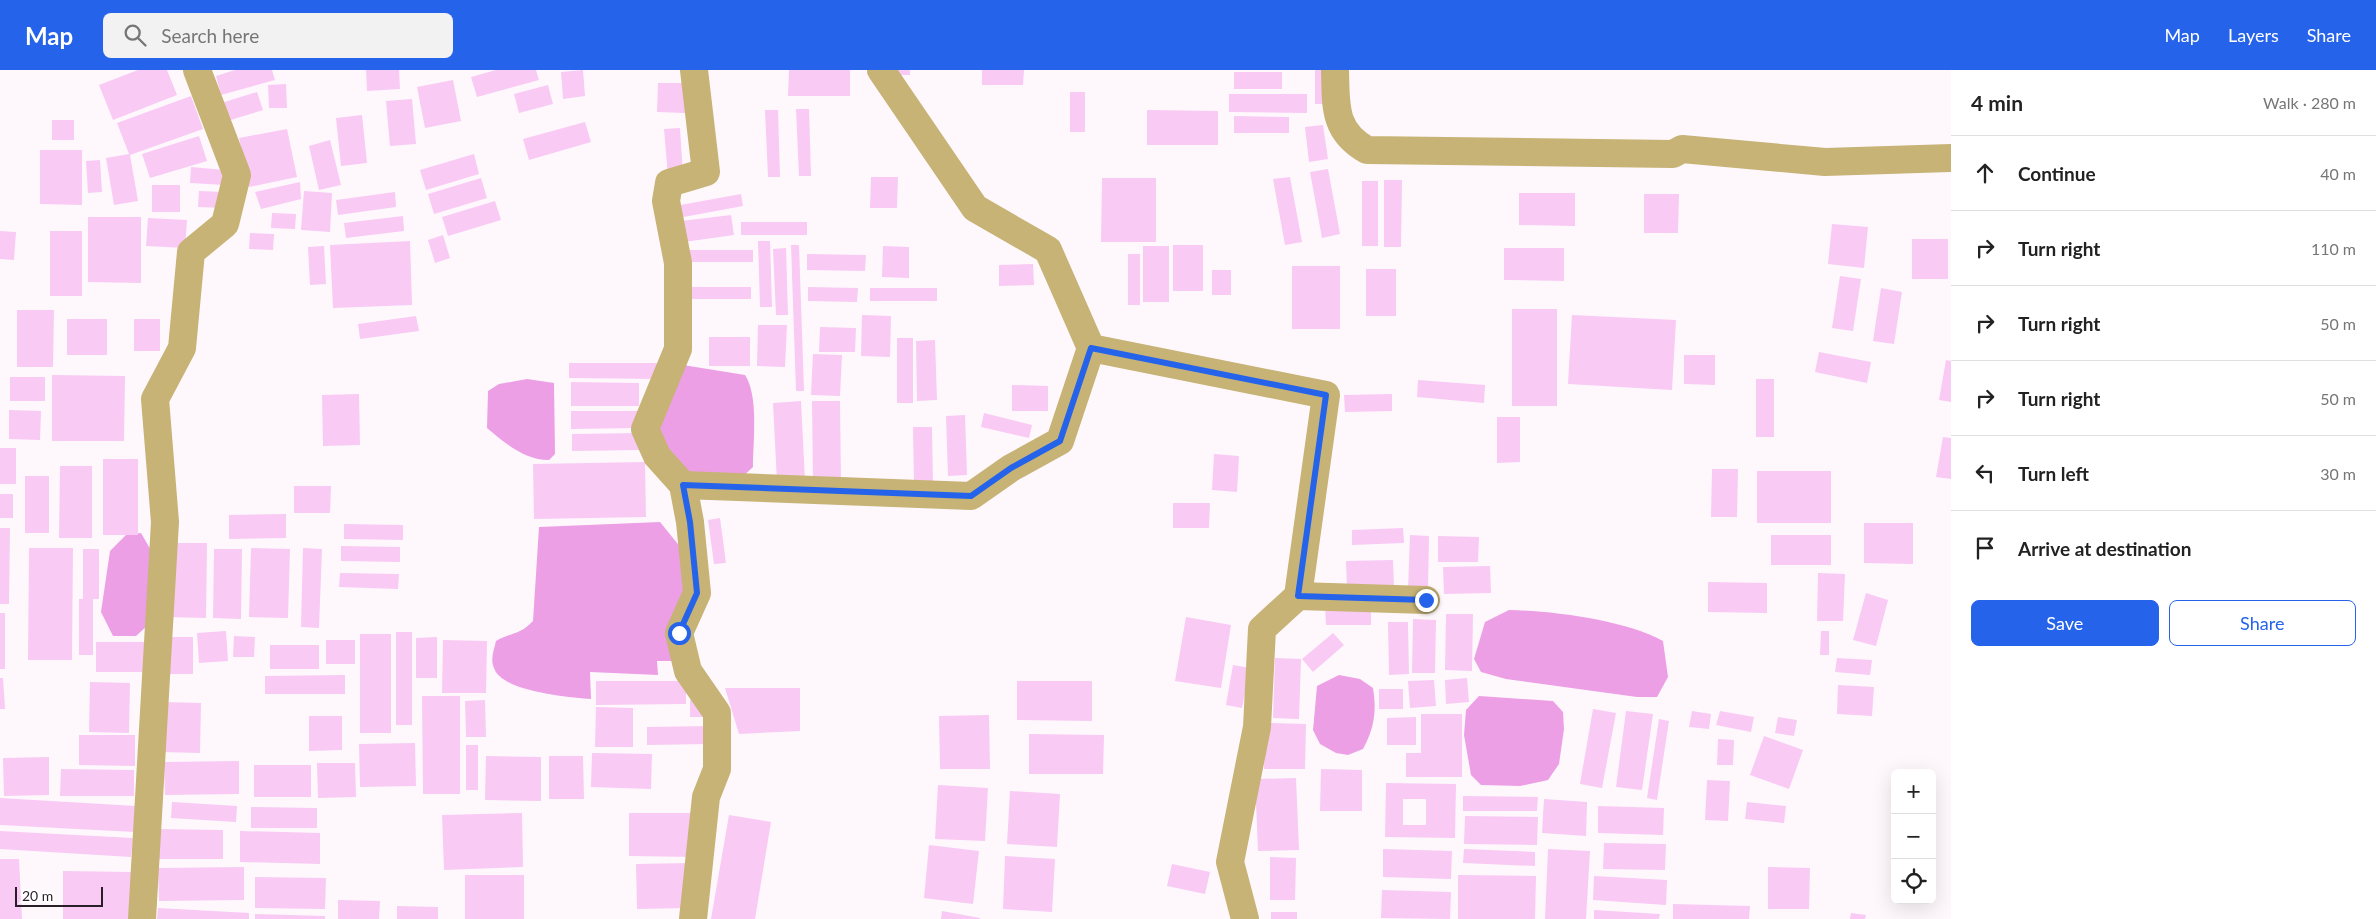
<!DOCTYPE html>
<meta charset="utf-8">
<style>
:root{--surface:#fff;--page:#f2f2f2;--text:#222;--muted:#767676;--line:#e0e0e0;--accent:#2563eb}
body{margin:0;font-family:Lato,sans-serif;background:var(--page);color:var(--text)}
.controls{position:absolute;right:15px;bottom:15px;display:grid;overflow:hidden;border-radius:8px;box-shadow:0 5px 20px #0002}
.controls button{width:45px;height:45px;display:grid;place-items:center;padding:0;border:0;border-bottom:1px solid var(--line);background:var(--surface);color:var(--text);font:25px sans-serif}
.scale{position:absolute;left:15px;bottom:12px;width:88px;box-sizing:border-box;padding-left:5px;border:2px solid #291f28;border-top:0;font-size:14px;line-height:18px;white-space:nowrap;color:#291f28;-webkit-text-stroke:4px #fff;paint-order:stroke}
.stop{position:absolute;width:15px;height:15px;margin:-11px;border:4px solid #2563eb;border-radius:50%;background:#fff}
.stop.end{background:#2563eb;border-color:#fff;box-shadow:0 1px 5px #0008}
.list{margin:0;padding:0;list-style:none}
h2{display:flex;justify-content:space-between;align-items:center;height:65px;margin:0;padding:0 20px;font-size:21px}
h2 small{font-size:16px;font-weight:400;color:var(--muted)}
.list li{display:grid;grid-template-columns:32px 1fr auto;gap:15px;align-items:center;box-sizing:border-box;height:75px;padding:0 20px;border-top:1px solid var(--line)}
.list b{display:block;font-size:19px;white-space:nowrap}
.list em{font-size:16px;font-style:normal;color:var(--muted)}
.actions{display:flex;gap:10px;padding:15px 20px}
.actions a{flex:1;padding:11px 0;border:1px solid var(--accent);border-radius:8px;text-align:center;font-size:18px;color:var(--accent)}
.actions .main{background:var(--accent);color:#fff}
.icon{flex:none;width:28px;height:28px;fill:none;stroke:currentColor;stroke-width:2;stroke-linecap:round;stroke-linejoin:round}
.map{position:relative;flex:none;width:1951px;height:849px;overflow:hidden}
header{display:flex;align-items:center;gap:30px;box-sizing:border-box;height:70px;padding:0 25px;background:var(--accent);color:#fff}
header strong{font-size:24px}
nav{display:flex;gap:28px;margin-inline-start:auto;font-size:18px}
.search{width:350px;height:45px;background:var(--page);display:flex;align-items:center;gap:12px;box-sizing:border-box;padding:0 18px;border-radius:8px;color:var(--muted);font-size:19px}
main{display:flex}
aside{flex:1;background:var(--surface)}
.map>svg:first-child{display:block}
</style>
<header>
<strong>Map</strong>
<div class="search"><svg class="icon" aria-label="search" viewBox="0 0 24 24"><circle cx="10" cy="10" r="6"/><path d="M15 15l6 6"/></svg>Search here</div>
<nav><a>Map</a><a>Layers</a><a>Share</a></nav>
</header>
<main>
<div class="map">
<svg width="1951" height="849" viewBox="0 0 1951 849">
<rect width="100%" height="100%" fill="#fef8fd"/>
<g fill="#ec9fe5">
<path d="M683 295 745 305C759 326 753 372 753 397L739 410 691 411 663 376 659 356Z"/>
<path d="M527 309 554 313 555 384 549 390C525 390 506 374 487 358L488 321 499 314Z"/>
<path d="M660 452 686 484 690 511 674 591H657L658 605 590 602 591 629C569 627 502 622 494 598 490 589 494 580 496 571 512 562 520 565 533 551L539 457Z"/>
<polygon points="141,463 152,482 147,556 136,566 113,566 101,542 110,481 126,465"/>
<path d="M1509 540C1553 541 1624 550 1663 571L1668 607 1657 627H1637L1506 609 1481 602 1474 589 1485 552Z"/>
<path d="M1339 605 1360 609 1373 618C1377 641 1374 659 1363 679L1348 685 1336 683 1320 674 1313 660 1317 616Z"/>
<polygon points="1479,626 1553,631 1563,642 1564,659 1559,694 1548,710 1520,716 1481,715 1471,705 1464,665 1466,640"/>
</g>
<g fill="#f9caf4" fill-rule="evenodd">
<polygon points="138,0 167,0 177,25 113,50 99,15"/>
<polygon points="235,0 272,0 275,10 221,25 216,6"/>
<polygon points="366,0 399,0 400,19 367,21"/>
<polygon points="496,0 536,0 539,10 477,27 471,7"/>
<polygon points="583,0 585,26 563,29 561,2"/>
<polygon points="789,0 850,0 850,26 788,26"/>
<rect x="867" y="0" width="43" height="5"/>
<polygon points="982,0 1024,0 1023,15 982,15"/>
<rect x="1315" y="0" width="15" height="34"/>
<rect x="1234" y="2" width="48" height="17"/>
<polygon points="453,10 461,51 425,58 417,17"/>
<polygon points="658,13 685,13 685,43 657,42"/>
<polygon points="286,14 287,38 269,38 268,15"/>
<polygon points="548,15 553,34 519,43 514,24"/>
<polygon points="257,22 263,40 224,52 218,34"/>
<rect x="1070" y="22" width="15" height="40"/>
<polygon points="1229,24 1307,24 1307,43 1229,42"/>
<polygon points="191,26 203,59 130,85 138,131 114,135 106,88 129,84 117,53"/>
<polygon points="412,29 416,74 390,76 386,31"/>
<polygon points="796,39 809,39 811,106 799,106"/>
<polygon points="765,40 778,40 780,107 768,107"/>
<polygon points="1147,40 1218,41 1218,75 1147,75"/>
<polygon points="362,45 367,93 341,96 336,48"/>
<polygon points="1234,46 1289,47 1289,63 1234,63"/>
<rect x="52" y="50" width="22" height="20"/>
<polygon points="585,52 591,72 529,90 523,69"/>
<polygon points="1323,55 1328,89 1309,92 1305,57"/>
<polygon points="680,58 683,105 668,106 664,59"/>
<polygon points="287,59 297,107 249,117 239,68"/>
<polygon points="199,66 207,91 150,108 142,84"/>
<polygon points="330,70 341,115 319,120 309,76"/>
<polygon points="40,80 82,80 82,135 40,134"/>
<polygon points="474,84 479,104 426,120 420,100"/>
<polygon points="100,90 102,122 88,123 86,91"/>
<polygon points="191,97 225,100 224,115 190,113"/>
<polygon points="1328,99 1340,164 1322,168 1310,102"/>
<polygon points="871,107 898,107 897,138 870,138"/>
<polygon points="1290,107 1302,172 1285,175 1273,109"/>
<polygon points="481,108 487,128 434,144 428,124"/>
<polygon points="1102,108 1156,108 1156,172 1101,172"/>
<polygon points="1384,110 1402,110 1401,177 1384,177"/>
<rect x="1362" y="111" width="16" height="65"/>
<polygon points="300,112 301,129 261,139 255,122"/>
<rect x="152" y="115" width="28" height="27"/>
<polygon points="199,121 223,122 223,138 198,137"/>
<polygon points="304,121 332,123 330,162 301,160"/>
<polygon points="395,122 396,137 338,145 336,130"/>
<polygon points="1519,123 1575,123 1575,156 1519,155"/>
<polygon points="741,124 743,136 678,148 675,136"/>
<polygon points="1644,124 1679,124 1678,163 1644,163"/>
<polygon points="495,131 501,150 448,166 442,147"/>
<polygon points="272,143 296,144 295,159 271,158"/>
<polygon points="731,145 734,165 684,172 681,151"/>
<polygon points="403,146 404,161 346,168 344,153"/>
<polygon points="88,147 141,147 141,213 88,212"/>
<polygon points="148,148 187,150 185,178 146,176"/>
<rect x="741" y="152" width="66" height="13"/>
<polygon points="1832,154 1868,157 1864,198 1828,194"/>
<polygon points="0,161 16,162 14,190 0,189"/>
<rect x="50" y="161" width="32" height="65"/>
<polygon points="250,163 274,164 273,180 249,179"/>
<polygon points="443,165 450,188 435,193 428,170"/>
<rect x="1912" y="169" width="36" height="40"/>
<polygon points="410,171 412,235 333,238 330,175"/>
<polygon points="758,171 770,171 772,237 760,237"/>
<polygon points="791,175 799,175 804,321 796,321"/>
<rect x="1173" y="175" width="30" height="46"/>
<polygon points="324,176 326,214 310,215 308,177"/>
<polygon points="883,176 909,177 909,208 882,207"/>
<rect x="1143" y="176" width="26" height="56"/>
<polygon points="786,178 788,245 776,245 773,179"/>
<polygon points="1504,178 1564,178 1564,211 1504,210"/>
<rect x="686" y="180" width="67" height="12"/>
<polygon points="807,184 866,185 865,201 807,200"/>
<rect x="1128" y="184" width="12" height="51"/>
<polygon points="1033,194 1034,215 999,216 999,195"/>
<rect x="1292" y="196" width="48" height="63"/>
<rect x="1366" y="199" width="30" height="47"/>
<rect x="1212" y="200" width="19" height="25"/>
<polygon points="1840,206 1861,209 1853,261 1832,258"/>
<rect x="684" y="217" width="67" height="12"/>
<polygon points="808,217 858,218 857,232 808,231"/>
<rect x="870" y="218" width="67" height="13"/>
<polygon points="1881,218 1902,222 1894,274 1873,271"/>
<rect x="1512" y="239" width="45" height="97"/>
<polygon points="17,240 54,240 53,297 17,297"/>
<polygon points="862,245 891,246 890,287 861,286"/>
<polygon points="1572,245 1676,250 1672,320 1568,314"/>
<polygon points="416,246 419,261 360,269 358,254"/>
<rect x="67" y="249" width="40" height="36"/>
<rect x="134" y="249" width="26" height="32"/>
<polygon points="758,255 787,255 785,297 757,296"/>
<polygon points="820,257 856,258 855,282 819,282"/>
<rect x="709" y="267" width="41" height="29"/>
<rect x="897" y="268" width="16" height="65"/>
<polygon points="935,270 937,330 917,331 916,271"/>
<polygon points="1819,282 1871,292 1867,313 1815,302"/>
<polygon points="813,284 842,285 840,326 811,325"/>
<polygon points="1684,285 1715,285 1715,315 1684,314"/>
<polygon points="1946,290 1951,291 1951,332 1939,330"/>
<polygon points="569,293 659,293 659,309 569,308"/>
<polygon points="52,305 125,306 124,371 52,371"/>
<rect x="10" y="307" width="35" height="24"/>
<rect x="1756" y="309" width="18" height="58"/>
<polygon points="1418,310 1485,315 1484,333 1417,327"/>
<polygon points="571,312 639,313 639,336 571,336"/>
<polygon points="1012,315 1048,316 1048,341 1012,341"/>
<polygon points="359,324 360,375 323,376 322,325"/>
<polygon points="1392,324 1392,341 1345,342 1344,325"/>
<polygon points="801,331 805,411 777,412 773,333"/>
<polygon points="812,331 840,331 841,412 813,413"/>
<polygon points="9,340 41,341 40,370 9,369"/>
<polygon points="571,341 639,341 639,358 571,359"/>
<polygon points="984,343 1032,355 1029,368 981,357"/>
<polygon points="965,345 967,405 948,406 946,346"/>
<polygon points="1497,347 1520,347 1520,392 1497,393"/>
<polygon points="913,357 932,357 933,417 914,417"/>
<polygon points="640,363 640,380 572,381 572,364"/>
<polygon points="1943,367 1951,368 1951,409 1936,407"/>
<rect x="0" y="378" width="16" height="36"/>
<polygon points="1214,384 1239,386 1237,422 1212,420"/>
<rect x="103" y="389" width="35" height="76"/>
<polygon points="645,392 646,447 534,449 533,394"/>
<polygon points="60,396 92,396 92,468 59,468"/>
<polygon points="1712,399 1738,399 1737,447 1711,447"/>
<rect x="1757" y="401" width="74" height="52"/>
<rect x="25" y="406" width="24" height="57"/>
<polygon points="294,416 331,416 330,443 294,443"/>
<rect x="0" y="424" width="13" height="24"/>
<polygon points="1173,433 1210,433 1209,458 1173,458"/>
<polygon points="286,444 286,468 229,469 229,445"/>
<polygon points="720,448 726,493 714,494 708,450"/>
<polygon points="1864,453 1913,453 1913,494 1864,493"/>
<polygon points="344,454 403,455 403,470 344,469"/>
<polygon points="0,458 10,458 9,534 0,534"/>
<polygon points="1403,458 1404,473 1352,475 1352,460"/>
<polygon points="1410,465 1429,466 1428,520 1408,520"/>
<rect x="1771" y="465" width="60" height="30"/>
<polygon points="1438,466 1479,467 1478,492 1438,492"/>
<polygon points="169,473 207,473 206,548 167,547"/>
<polygon points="341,476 400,477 400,492 341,491"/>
<polygon points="29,478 73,478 72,590 28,590"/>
<polygon points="251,478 290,479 288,548 249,547"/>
<polygon points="303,478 322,479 319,558 301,557"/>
<polygon points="83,479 99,479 99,529 93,529 93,585 79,585 79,529 83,529"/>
<polygon points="214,479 242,479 241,549 213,548"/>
<polygon points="1393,490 1394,517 1347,518 1346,491"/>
<polygon points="1490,496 1491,523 1444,524 1443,497"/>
<polygon points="340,503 399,504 398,519 339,517"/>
<polygon points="1818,503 1845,504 1843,551 1817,551"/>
<polygon points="1708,512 1767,513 1767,543 1708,542"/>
<polygon points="1866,523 1888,530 1876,576 1853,570"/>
<polygon points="1325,535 1371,535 1371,555 1326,555"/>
<rect x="0" y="543" width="5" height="56"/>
<polygon points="1446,544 1473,544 1472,601 1445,600"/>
<polygon points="1186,547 1231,555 1221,618 1175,611"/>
<polygon points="1413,549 1436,550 1435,603 1412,603"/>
<polygon points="1388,552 1408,552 1409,604 1389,605"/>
<polygon points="226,561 228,591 199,593 197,563"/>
<polygon points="1821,561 1829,561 1829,585 1820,585"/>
<rect x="396" y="562" width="16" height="93"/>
<polygon points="1333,563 1344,575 1313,602 1302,589"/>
<rect x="360" y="564" width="31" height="99"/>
<polygon points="234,566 255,567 254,587 233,587"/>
<rect x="160" y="567" width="33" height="37"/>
<polygon points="437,567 437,608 416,608 416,568"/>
<rect x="326" y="570" width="29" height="24"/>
<polygon points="443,570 487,571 486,623 442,623"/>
<rect x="96" y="572" width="57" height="30"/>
<rect x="270" y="575" width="49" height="24"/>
<polygon points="1275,588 1301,589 1299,649 1273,648"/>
<polygon points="1837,588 1872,590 1870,605 1835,602"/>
<polygon points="1233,595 1250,598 1242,638 1226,635"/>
<polygon points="345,605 345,624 265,624 265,606"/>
<polygon points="0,608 3,608 5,639 0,639"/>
<polygon points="1467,608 1469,632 1446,634 1445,610"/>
<polygon points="1434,610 1436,636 1410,638 1408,611"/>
<polygon points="596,611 686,611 686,634 596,635"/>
<polygon points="1017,611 1092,611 1092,651 1017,650"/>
<polygon points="90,612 130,613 129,663 89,662"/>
<polygon points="1838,615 1874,617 1872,646 1837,644"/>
<polygon points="725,618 800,618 800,661 739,664"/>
<rect x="1379" y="619" width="24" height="20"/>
<polygon points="422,626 460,626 460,724 423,724"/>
<polygon points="485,630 486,667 466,667 465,631"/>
<rect x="690" y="630" width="18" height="17"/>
<polygon points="161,632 201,633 200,683 160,682"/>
<polygon points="596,637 633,638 633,677 595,677"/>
<polygon points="1593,639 1616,643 1602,718 1580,714"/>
<polygon points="1626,641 1653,644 1642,720 1616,717"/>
<polygon points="1692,641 1711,644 1709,659 1689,657"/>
<polygon points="1720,641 1754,647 1751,662 1716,655"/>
<polygon points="1421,644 1462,644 1462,707 1406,707 1406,683 1421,683"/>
<polygon points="989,645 990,699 940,699 939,646"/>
<polygon points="309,646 342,646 342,680 309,681"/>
<polygon points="1416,647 1416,675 1387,675 1387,648"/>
<polygon points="1778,647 1797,650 1794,666 1775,663"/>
<polygon points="1659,649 1669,651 1657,730 1647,728"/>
<polygon points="1265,653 1306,654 1305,699 1264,699"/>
<polygon points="711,656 711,674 647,675 647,657"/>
<polygon points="1029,664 1104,665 1103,704 1029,704"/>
<polygon points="79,665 135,665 135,696 79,695"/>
<polygon points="1764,666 1803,680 1789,719 1750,705"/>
<polygon points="1718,669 1734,670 1733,695 1717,695"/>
<polygon points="415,673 416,716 360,717 359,674"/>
<rect x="466" y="675" width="12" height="45"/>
<polygon points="592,683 652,684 651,719 591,717"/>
<polygon points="486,686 541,687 541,731 485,730"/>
<polygon points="549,686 583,686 584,729 549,729"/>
<polygon points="49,687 49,725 4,726 3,688"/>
<polygon points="239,691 239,724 165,725 164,692"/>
<polygon points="317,693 355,693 356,727 318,728"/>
<rect x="254" y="695" width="57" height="32"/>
<polygon points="61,699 134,700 134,726 60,726"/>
<polygon points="1321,699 1362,700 1362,741 1320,741"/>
<polygon points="1296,708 1299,780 1258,781 1255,709"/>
<polygon points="1707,710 1730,711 1728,751 1705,750"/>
<path d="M1386 713 1456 714 1455 768 1385 767ZM1403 729H1426V755H1403Z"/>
<polygon points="938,715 988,718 985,771 935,769"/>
<polygon points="1010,721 1060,724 1057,777 1007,774"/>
<polygon points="1463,726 1538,727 1537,741 1463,741"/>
<polygon points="0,728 136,736 135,762 0,755"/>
<polygon points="1544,729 1587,732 1586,766 1542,763"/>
<polygon points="172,732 237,736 236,752 171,748"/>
<polygon points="1747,732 1786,736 1784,753 1745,749"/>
<polygon points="1598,736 1664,738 1663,765 1598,763"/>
<polygon points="251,737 317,738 317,758 251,758"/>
<polygon points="522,743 523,797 444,800 442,745"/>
<polygon points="629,743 696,743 696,787 629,786"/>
<polygon points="729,745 771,752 755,849 711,849"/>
<polygon points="1465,746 1538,747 1537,775 1464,774"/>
<polygon points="153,759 223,760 223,789 153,789"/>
<polygon points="0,761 133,768 131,787 0,779"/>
<polygon points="240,761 320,763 320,794 240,792"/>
<polygon points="1604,773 1666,774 1665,800 1603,799"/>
<polygon points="929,775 979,781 973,834 924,828"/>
<polygon points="1383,779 1452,781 1451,809 1383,807"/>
<polygon points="1464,779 1535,782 1535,796 1463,793"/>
<polygon points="1548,779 1590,781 1586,849 1545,849"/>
<polygon points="1005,786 1055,789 1052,842 1003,839"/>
<polygon points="1270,787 1296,788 1295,830 1270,830"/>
<polygon points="0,789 19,789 22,849 0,849"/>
<polygon points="690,793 690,838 637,839 636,794"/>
<polygon points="1172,794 1210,802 1205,824 1167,816"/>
<polygon points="244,797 244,830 159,831 158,798"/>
<polygon points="1768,797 1810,798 1809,839 1768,839"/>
<polygon points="63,801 134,802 133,849 63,849"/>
<rect x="465" y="805" width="59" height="44"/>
<polygon points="1458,805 1536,806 1535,849 1458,849"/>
<polygon points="1594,806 1667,810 1666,835 1593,830"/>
<polygon points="255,807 326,808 325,839 255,838"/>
<polygon points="1382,820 1451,822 1450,849 1381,848"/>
<polygon points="338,830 380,831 379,849 338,849"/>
<polygon points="1673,834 1750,836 1749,849 1673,849"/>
<polygon points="397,836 438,837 438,849 397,849"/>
<polygon points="158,838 249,843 249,849 157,849"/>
<polygon points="1594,840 1660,844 1659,849 1594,849"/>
<polygon points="942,841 980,848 980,849 941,849"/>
<rect x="1271" y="842" width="26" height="7"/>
<polygon points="1851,843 1866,845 1865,849 1850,849"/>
<polygon points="255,844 325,846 325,849 255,849"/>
</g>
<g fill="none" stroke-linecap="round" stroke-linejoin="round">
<g stroke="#c7b375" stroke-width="28">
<polyline points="694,0 706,102 669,113 666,131 678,193 678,279 645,359 657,386 683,415 971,426 1011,398 1060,371 1091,278"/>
<polyline points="881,0 975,138 1048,180 1091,278 1326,325 1298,526 1262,559 1257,657 1230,792 1245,849"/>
<path d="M1335 0C1336 35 1333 61 1367 80L1673 84 1682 79 1825 92 1951 88"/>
<polyline points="683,415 690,452 697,523 679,563 688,601 717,643 717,699 706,727 693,849"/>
<polyline points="1298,526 1426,530"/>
<polyline points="142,849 165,452 155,329 182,278 191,182 225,154 237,105 197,0"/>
</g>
</g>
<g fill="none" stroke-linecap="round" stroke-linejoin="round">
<polyline stroke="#2563eb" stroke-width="6" points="679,563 697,523 690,452 683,415 971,426 1011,398 1060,371 1091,278 1326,325 1298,526 1426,530"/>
</g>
</svg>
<div class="controls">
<button>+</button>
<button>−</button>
<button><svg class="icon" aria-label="locate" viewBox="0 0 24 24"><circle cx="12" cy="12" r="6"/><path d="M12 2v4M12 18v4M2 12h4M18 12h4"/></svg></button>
</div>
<div class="scale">20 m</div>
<div class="stop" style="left:679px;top:563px"></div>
<div class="stop end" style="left:1426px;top:530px"></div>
</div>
<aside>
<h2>4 min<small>Walk · 280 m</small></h2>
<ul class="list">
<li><svg class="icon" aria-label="ahead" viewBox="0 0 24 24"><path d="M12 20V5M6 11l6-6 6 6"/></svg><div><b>Continue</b></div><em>40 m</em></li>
<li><svg class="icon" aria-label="right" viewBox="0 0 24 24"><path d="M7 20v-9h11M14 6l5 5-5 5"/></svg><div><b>Turn right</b></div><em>110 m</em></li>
<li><svg class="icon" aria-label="right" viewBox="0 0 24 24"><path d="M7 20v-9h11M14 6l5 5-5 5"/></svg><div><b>Turn right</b></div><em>50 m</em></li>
<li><svg class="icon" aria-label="right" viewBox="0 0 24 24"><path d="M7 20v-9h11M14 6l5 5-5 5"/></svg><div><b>Turn right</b></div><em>50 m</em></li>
<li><svg class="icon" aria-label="left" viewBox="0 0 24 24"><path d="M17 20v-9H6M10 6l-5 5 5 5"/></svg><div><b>Turn left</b></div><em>30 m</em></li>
<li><svg class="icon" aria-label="arrive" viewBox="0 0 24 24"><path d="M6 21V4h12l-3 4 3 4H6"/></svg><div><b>Arrive at destination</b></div></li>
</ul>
<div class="actions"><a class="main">Save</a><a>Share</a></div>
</aside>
</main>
